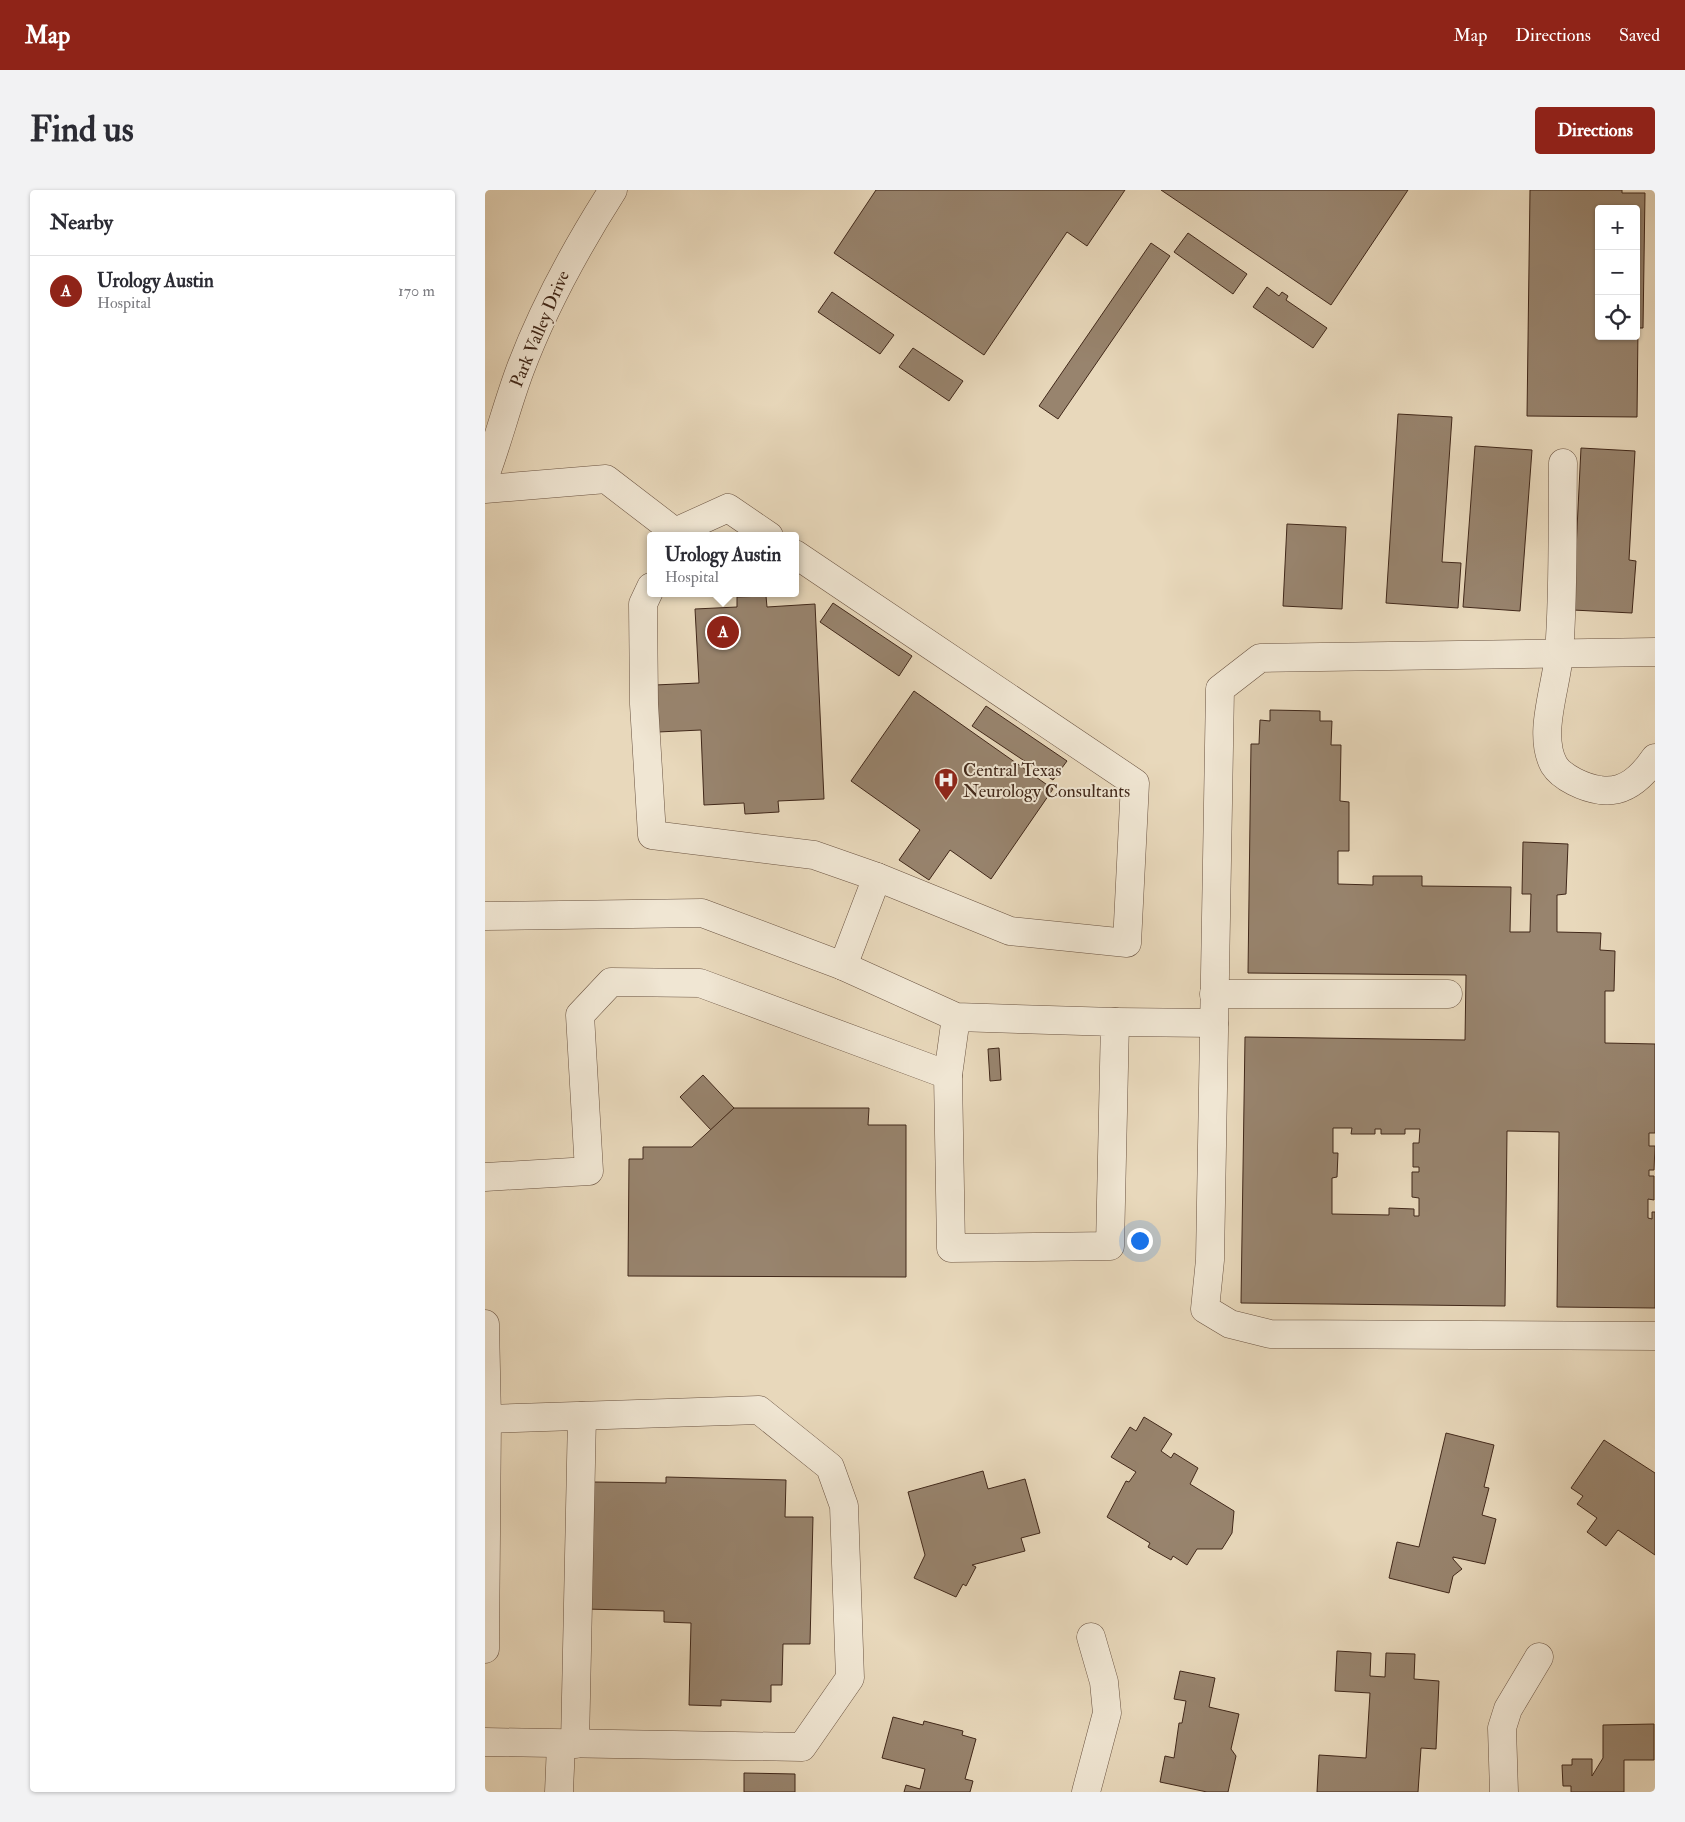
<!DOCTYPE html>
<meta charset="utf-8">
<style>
:root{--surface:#fff;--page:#f2f2f3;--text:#2b2b33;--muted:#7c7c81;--line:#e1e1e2;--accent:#8f2418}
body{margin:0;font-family:"IM FELL Double Pica",serif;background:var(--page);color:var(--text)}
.controls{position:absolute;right:15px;top:15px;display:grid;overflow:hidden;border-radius:5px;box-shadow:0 1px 4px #0004}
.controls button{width:45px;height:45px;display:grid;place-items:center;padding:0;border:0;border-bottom:1px solid var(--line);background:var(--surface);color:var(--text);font:25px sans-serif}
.you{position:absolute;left:654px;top:1050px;width:18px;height:18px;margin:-12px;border:4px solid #fff;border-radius:50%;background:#1a73e8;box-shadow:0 0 0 8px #1a73e833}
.badge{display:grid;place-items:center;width:32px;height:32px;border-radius:50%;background:var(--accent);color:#fff;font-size:16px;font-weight:700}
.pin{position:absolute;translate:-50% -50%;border:2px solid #fff;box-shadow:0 1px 5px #0006}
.popup{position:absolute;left:162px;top:342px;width:152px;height:65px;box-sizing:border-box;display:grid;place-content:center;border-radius:5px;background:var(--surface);filter:drop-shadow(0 1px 4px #0005);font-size:16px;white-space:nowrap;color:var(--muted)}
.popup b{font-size:19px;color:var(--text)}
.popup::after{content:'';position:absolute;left:50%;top:100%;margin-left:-10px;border:10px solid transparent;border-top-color:var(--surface)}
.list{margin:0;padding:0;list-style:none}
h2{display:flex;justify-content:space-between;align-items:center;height:65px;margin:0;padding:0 20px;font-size:21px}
h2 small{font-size:16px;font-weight:400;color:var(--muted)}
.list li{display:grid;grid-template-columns:32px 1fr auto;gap:15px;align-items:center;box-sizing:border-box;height:70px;padding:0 20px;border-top:1px solid var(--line)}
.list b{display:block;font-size:19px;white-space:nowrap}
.list p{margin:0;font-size:16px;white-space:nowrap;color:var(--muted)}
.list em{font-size:16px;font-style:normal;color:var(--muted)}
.icon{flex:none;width:28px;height:28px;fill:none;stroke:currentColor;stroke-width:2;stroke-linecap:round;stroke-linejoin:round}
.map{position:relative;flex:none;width:1170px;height:1602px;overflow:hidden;border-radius:5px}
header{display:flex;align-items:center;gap:30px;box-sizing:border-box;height:70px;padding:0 25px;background:var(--accent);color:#fff}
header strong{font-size:24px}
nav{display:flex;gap:28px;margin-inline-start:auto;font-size:18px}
.intro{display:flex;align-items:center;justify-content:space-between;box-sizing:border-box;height:120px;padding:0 30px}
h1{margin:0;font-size:35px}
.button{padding:12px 22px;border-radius:5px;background:var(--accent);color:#fff;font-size:18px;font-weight:700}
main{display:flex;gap:30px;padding:0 30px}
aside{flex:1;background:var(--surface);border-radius:5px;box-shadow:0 1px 4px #0004}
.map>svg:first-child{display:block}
</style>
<header>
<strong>Map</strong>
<nav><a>Map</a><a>Directions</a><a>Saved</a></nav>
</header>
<div class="intro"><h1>Find us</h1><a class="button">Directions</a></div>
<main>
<aside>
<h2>Nearby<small></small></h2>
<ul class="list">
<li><span class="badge">A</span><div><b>Urology Austin</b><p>Hospital</p></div><em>170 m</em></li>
</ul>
</aside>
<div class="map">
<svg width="1170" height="1602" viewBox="0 0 1170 1602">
<rect width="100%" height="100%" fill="#e8d8bb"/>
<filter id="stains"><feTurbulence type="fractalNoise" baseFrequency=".004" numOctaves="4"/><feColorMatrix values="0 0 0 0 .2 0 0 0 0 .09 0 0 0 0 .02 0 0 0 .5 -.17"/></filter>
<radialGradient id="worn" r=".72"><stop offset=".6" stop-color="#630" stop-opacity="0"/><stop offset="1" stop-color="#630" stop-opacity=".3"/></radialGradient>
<g fill="#98846e" stroke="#41281a" fill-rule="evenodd">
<polygon points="391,0 640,0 602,56 582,42 499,165 349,63"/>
<polygon points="676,0 923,0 846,115"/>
<path d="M1045 0H1137V3H1160L1158 138H1153L1152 227 1042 226ZM1114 19H1151V146H1114Z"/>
<polygon points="703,43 762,84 748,104 689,62"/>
<polygon points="666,53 685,66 573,229 554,216"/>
<polygon points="782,97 794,106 797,102 803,106 801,110 842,138 828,158 768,117"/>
<polygon points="347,102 409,145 395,164 333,122"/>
<polygon points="428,158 478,191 464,211 414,177"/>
<polygon points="913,224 967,227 957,372 976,373 973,418 901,413"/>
<polygon points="990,256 1047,260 1035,421 978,417"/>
<polygon points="1096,258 1150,261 1144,370 1151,371 1147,423 1088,420"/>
<polygon points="802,334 861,337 857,419 798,416"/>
<polygon points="281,406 282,417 330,414 339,609 293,611 294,622 260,624 259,613 219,615 216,540 173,542 170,495 214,493 210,419 252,417 252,407"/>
<polygon points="348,413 427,466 414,486 335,432"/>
<polygon points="429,501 568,599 506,689 465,660 444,690 414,670 435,640 366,591"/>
<polygon points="501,516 582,571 568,590 487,536"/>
<path d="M785 520 835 521V531H847L846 555H856L855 611 864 612V661H853V694L888 695V686H937V696L1026 697 1025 742H1045L1046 704H1037L1038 652 1083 654 1081 704 1072 705V742L1116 743 1115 760 1130 761 1129 801H1120V853L1170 854V943H1164V956H1170L1169 980H1164V986H1169V1010L1163 1009V1028L1167 1029V1022H1170V1118L1072 1117 1074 942 1022 941 1020 1116 756 1113 760 847 980 850 981 785 763 783 766 554H774L775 530 785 531ZM848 938H867L866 944H890V939H896V944H920V939H935L934 953H928V977H934V982H927V1007L934 1008V1026H929V1019L904 1018V1025L847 1024V988L852 987 853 963H848Z"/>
<polygon points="514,858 516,890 505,891 503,859"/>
<polygon points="218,885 249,918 226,940 195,907"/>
<polygon points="249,918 384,918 383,935 421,935 421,1087 143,1086 144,969 158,969 158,957 207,957"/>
<polygon points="659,1227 687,1244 676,1261 686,1268 689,1263 713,1278 705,1294 749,1321 747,1343 737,1359 712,1359 702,1375 688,1366 686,1370 663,1357 665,1353 622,1327 641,1291 644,1292 651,1282 626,1267 645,1237 651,1241"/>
<polygon points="961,1243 1009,1255 999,1297 1004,1298 997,1325 1011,1329 1000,1374 968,1367 968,1369 977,1379 968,1386 964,1403 904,1388 912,1352 934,1357"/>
<polygon points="1119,1250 1170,1283 1170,1365 1133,1340 1121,1356 1102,1342 1112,1328 1092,1314 1098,1306 1086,1298"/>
<polygon points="498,1281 503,1299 540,1289 555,1343 536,1348 540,1361 487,1375 491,1377 481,1396 478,1394 471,1407 429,1388 440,1365 423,1302"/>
<polygon points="181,1287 301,1290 300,1327 328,1327 325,1454 298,1454 297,1495 286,1495 286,1512 236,1510 236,1516 204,1515 206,1433 179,1432 179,1421 100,1419 109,1292 181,1293"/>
<polygon points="852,1461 886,1463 885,1486 900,1487 901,1463 930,1464 929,1489 954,1491 951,1559 936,1558 933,1602 832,1602 834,1565 881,1568 885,1503 850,1501"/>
<polygon points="695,1481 730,1488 724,1517 754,1524 746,1559 751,1566 743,1602 722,1602 675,1592 680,1566 689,1568 694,1533 697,1533 701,1511 689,1509"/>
<polygon points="408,1527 438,1535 439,1531 478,1541 477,1545 491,1549 480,1589 488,1591 485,1602 419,1602 421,1595 435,1599 440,1579 397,1568"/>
<polygon points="1169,1534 1169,1570 1139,1570 1139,1602 1086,1602 1086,1596 1078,1596 1077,1575 1087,1575 1087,1569 1107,1569 1107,1586 1118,1568 1118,1535"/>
<polygon points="259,1583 310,1584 310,1602 259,1602"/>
</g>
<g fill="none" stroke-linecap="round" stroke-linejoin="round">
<defs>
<g id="minor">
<path d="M1078 273C1077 336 1079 400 1074 463 1072 496 1052 544 1069 575 1077 588 1100 598 1115 600 1140 604 1157 587 1170 568"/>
<path d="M0 286C13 251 22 215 35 180 59 116 91 58 128 0"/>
<polyline points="0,299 121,289 190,342"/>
<polyline points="188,346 190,342 243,318 284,346"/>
<polyline points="166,397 158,414 159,514 167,645 329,665 392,687 525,741 642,753 650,593 310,364"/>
<polyline points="1170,462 775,468 735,499 725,1070 720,1119 745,1134 785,1144 1170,1146"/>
<polyline points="0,726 217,723 358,776 471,827 630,832 625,1056 466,1058 463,885 471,827"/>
<polyline points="358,776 392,687"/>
<polyline points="729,804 963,804"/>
<polyline points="630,832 729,833"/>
<polyline points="0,987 104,981 95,825 126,792 215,793 463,885"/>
<polyline points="0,1134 2,1229 0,1459"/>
<polyline points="0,1552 317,1557 365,1488 359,1316 345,1277 274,1220 2,1229"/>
<polyline points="90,1554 97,1226"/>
<polyline points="74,1602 76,1554"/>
<polyline points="601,1602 622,1523 619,1492 606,1447"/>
<polyline points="1019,1602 1017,1538 1023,1519 1054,1467"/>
</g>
</defs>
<use href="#minor" stroke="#6b5442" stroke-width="29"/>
<use href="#minor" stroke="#f0e6d3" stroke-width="28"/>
</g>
<defs>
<symbol id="hospital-pin" viewBox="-11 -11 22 30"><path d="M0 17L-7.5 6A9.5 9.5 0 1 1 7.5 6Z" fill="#8f2418" stroke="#f0e6d3"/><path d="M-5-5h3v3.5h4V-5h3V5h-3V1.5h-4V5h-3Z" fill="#fff"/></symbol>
</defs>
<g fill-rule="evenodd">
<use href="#hospital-pin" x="447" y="576" width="28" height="38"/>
</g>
<g text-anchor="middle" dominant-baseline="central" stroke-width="4" stroke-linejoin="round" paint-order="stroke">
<g font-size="18" fill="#41281a" stroke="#f0e6d3">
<text transform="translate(55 139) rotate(-67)">Park Valley Drive</text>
</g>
<g font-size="18" fill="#41281a" stroke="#f0e6d3" text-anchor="start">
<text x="478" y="580">Central Texas<tspan x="478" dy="21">Neurology Consultants</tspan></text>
</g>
</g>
<rect width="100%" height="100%" filter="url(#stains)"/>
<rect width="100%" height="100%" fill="url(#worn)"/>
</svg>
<div class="controls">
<button>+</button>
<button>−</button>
<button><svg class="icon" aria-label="locate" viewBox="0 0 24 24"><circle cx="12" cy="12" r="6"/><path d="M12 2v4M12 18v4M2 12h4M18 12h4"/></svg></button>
</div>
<div class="you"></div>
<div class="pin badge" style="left:238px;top:442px">A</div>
<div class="popup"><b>Urology Austin</b>Hospital</div>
</div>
</main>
